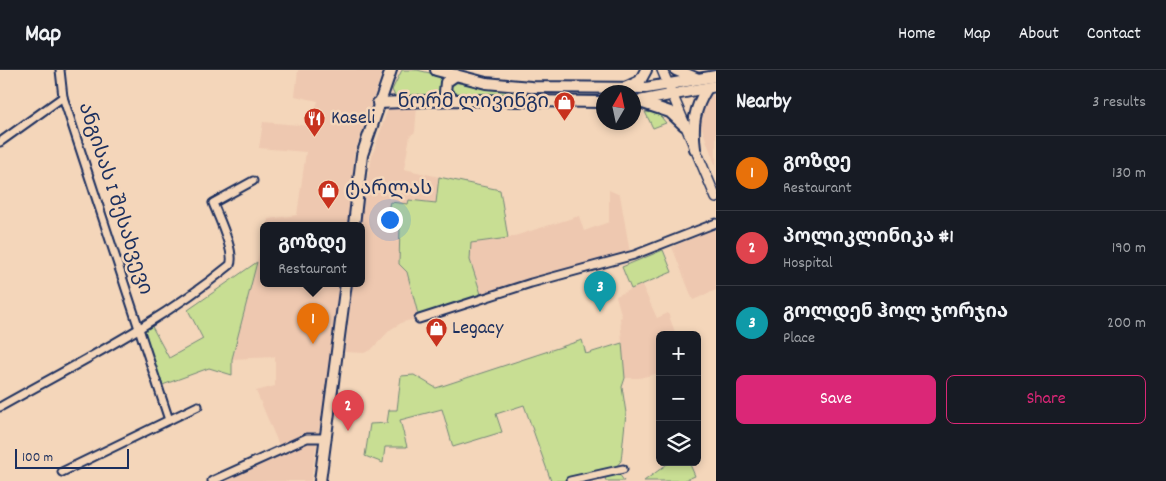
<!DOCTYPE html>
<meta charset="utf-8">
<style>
:root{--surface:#171b24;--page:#20242c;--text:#f1f3f6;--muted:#9ea1a6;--line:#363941;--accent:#db2777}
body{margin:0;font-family:Dekko,"Noto Sans Georgian",sans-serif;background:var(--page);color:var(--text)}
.controls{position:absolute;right:15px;bottom:15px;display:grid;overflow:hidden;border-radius:8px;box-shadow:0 2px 8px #0003}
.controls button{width:45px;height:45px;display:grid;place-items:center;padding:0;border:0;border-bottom:1px solid var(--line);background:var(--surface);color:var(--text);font:25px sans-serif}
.compass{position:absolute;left:596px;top:15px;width:45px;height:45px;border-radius:50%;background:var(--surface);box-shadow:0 2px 8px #0003;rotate:9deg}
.scale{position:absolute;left:15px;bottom:12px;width:114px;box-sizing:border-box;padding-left:5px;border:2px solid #1b2f5e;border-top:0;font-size:14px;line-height:18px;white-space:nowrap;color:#1b2f5e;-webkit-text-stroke:4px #f4d6ba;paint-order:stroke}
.you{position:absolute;left:389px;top:149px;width:18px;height:18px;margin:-12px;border:4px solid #fff;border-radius:50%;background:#1a73e8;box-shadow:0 0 0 8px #1a73e833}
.badge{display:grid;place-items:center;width:32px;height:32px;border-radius:50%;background:var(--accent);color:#fff;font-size:16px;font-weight:700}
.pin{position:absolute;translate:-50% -41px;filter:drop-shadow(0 1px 2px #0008)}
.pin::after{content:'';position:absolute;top:26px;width:18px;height:15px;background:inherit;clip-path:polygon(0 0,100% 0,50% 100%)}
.popup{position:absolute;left:260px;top:152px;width:105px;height:65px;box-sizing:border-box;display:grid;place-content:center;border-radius:8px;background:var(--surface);filter:drop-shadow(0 1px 4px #0005);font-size:16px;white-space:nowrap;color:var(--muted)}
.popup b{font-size:19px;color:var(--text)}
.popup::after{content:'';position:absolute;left:50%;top:100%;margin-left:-10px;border:10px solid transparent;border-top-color:var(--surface)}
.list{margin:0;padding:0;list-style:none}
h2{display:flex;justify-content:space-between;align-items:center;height:65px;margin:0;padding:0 20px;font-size:21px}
h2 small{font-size:16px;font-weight:400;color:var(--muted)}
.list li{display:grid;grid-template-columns:32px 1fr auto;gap:15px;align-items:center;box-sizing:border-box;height:75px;padding:0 20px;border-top:1px solid var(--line)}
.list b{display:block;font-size:19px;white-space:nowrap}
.list p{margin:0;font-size:16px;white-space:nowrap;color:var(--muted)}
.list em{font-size:16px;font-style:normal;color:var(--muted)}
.actions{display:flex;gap:10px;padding:15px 20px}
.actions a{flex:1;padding:11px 0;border:1px solid var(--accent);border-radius:8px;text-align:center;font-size:18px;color:var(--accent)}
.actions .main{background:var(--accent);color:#fff}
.icon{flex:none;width:28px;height:28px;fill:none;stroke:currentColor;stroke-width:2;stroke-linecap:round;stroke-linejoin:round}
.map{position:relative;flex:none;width:716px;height:411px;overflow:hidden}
header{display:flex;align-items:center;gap:30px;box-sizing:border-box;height:70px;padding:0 25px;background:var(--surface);border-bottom:1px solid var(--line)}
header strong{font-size:24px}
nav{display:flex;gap:28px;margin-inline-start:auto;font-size:18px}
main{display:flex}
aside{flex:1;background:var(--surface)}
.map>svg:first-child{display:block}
</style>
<header>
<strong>Map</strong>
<nav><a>Home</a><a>Map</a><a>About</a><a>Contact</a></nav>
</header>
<main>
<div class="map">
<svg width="716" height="411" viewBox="0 0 716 411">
<rect width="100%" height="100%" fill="#f4d6ba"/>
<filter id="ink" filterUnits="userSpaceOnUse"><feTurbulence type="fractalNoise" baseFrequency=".02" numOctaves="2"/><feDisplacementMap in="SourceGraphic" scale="10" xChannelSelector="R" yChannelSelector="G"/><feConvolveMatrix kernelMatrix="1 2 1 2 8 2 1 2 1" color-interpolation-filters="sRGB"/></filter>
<g filter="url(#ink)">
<g fill="#eec8b0">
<polygon points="298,0 383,0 354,85 349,155 267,155 268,149 297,145 306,82 259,78 263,52 311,56 318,31 295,26"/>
<polygon points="716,24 716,97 697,45 700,34 709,26"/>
<polygon points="417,35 415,62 410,66 404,99 439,107 436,133 409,130 408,134 390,132 391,146 400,157 399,194 407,202 419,248 403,252 391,259 371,280 364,283 345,282 352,213 362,213 362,155 359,155 372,86 388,38"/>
<polygon points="609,120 620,125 630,183 482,227 470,190 471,173 508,168 579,146 584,161 609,152"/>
<polygon points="716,158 716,220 693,230 672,177"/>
<polygon points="264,165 264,213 344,213 342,244 318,364 281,380 256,321 275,316 275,287 232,289"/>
<polygon points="642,215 657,248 668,243 676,265 660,265 660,303 639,308 625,308 620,248 622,247 616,226"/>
<polygon points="308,370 317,371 311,411 215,411"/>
</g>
<g fill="#c8de93" stroke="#728678">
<polygon points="402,0 417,0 443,6 439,16 443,26 395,26 392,20"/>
<polygon points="452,12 524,23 524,25 451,23 449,13"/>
<polygon points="645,42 658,43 666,53 653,58"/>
<polygon points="439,107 500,120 508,168 471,173 470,190 482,227 419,248 407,202 399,194 400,157 391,156 391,146 387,144 390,132 408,134 409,130 436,133"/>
<polygon points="663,180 672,202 631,219 622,197"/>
<polygon points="257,192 232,289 232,305 209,298 157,317 139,258 149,251 169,288 203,269 188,240"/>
<polygon points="582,270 586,284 622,273 625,308 622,317 626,343 621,391 615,398 624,411 605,411 607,403 570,411 551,411 524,335 496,344 502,362 453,377 442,339 400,350 407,377 385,377 383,393 365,386 370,354 387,353 389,340 397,340 401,306 414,305 436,318"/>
<polygon points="670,392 689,392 695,406 683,411 644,411"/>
</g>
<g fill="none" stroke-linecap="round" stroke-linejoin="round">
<defs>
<g id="minor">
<polyline points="60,0 63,27 169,350 62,402"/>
<polyline points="0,72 63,27"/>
<polyline points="419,249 531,213 634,185 716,153"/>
<path d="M0 337C78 293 161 252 230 195 236 183 218 146 213 133L253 111"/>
<polyline points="169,350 198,336"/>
<polyline points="212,411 307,368 326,368"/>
<polyline points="570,411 623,399"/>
</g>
<polyline id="tertiary" points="662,0 716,128"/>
<g id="primary">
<polyline points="436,0 486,13 531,17 646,18 716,6"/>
<polyline points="676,0 698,9"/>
<polyline points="627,17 640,11 646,0"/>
<polyline points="454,30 445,22 446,12 456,5"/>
<polyline points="634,32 716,16"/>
<polyline points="378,33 454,30 604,32"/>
<polyline points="643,33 670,42 684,55"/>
<path d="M695 79C692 55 694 39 707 18"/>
<polyline points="354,155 362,85 391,0"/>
<polyline points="320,411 346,213"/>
</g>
</defs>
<use href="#minor" stroke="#1b2f5e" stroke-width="11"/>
<use href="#tertiary" stroke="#1b2f5e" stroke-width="12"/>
<use href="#primary" stroke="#1b2f5e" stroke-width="14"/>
<use href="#minor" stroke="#f4d6ba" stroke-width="7"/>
<use href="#tertiary" stroke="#f4d6ba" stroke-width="9"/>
<use href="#primary" stroke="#f4d6ba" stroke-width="10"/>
</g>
</g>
<defs>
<symbol id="shop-pin" viewBox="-11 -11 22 30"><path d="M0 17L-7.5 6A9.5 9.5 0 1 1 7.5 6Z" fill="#c8321e" stroke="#f4d6ba"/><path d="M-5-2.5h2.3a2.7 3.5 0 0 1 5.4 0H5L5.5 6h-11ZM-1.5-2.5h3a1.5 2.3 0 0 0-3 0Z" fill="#fff"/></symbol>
<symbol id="restaurant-pin" viewBox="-11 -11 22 30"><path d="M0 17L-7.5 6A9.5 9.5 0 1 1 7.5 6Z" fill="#c8321e" stroke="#f4d6ba"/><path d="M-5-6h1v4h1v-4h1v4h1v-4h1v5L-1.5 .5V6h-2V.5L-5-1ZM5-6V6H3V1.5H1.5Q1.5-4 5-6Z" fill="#fff"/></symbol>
</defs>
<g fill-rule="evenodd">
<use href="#shop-pin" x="552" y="20" width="25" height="34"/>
<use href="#restaurant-pin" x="302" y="36" width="25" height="34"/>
<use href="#shop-pin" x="316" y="108" width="25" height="34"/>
<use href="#shop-pin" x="424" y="246" width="25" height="34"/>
</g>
<g text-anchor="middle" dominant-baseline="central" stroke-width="5" stroke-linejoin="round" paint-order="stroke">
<g font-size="20" fill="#1b2f5e" stroke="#f4d6ba" text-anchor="start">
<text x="549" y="33" text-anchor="end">ნორმ ლივინგი</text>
<text x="331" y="49">Kaseli</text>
<text x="345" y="120">ტარლას</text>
<text x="452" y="259">Legacy</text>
</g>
<g font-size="20" fill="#1b2f5e" stroke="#f4d6ba">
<text transform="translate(114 129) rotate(72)">ანგისას I შესახვევი</text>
</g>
</g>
</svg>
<div class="controls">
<button>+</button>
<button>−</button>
<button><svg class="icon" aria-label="layers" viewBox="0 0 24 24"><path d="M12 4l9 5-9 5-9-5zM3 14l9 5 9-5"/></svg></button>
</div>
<svg class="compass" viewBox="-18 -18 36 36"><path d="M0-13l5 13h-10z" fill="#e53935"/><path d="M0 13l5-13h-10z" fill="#9ea1a6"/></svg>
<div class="scale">100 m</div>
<div class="you"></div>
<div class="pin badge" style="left:313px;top:274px;background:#e8710a">1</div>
<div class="popup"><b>გოზდე</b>Restaurant</div>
<div class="pin badge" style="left:348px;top:361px;background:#e0444e">2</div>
<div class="pin badge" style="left:600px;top:242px;background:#0f9aa8">3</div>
</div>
<aside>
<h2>Nearby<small>3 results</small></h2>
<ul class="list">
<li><span class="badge" style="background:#e8710a">1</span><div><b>გოზდე</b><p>Restaurant</p></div><em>130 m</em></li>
<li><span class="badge" style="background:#e0444e">2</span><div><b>პოლიკლინიკა #1</b><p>Hospital</p></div><em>190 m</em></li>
<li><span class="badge" style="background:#0f9aa8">3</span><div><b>გოლდენ ჰოლ ჯორჯია</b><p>Place</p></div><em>200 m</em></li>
</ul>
<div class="actions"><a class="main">Save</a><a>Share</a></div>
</aside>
</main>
